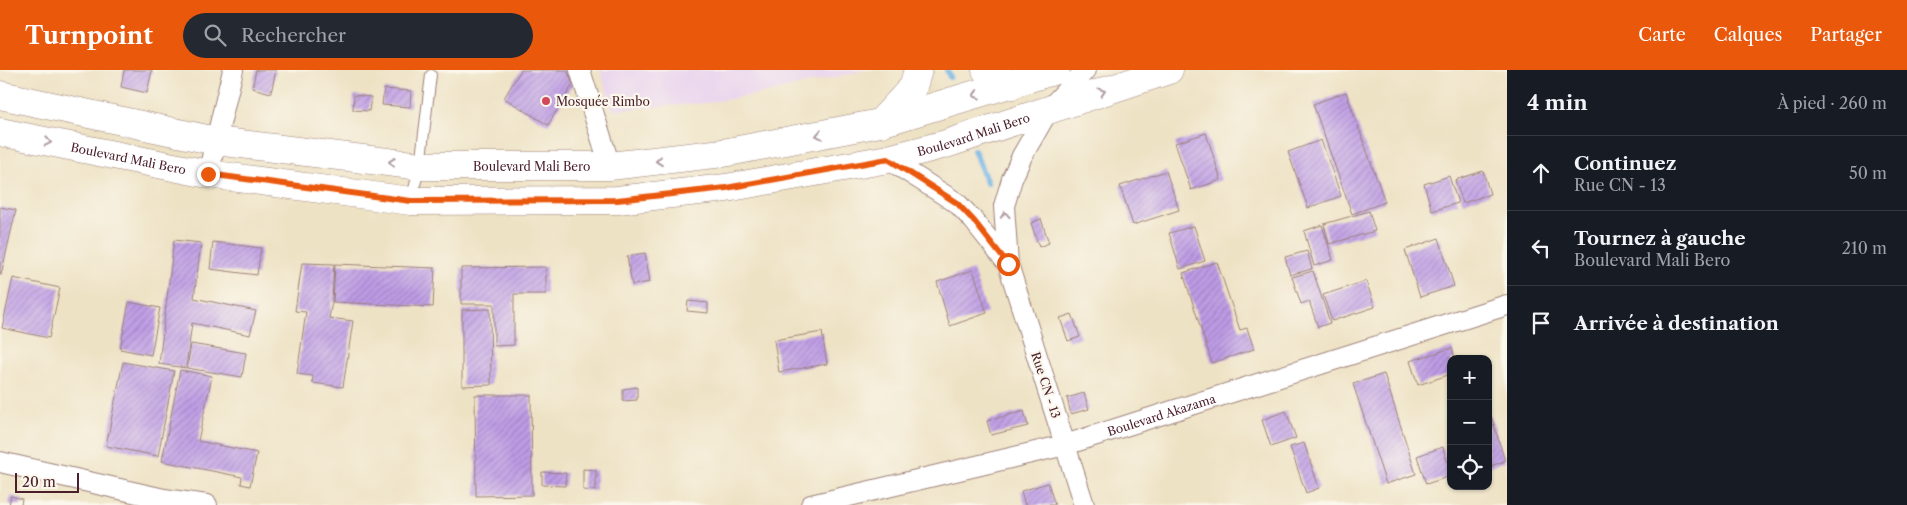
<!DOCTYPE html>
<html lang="fr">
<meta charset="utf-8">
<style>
:root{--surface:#171b24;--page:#242831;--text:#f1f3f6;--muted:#9ea1a6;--line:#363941;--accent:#ea580c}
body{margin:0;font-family:"Libre Caslon Text",serif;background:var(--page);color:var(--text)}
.controls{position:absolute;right:15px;bottom:15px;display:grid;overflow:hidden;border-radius:10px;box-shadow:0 1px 4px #0004}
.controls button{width:45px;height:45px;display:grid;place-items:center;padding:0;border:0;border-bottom:1px solid var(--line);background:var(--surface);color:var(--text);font:25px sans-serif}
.scale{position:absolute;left:15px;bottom:12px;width:64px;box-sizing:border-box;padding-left:5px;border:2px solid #4a1f2b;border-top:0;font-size:14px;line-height:18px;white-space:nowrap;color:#4a1f2b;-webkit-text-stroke:4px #fbf7ec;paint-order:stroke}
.stop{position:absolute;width:15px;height:15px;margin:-11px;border:4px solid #ea580c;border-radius:50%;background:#fff}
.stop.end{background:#ea580c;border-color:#fff;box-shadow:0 1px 5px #0008}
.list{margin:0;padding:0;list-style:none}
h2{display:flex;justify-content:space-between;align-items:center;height:65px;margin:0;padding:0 20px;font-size:21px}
h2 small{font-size:16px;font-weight:400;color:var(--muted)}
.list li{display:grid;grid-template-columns:32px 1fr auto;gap:15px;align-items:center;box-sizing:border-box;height:75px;padding:0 20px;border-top:1px solid var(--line)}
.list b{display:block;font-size:19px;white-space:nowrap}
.list p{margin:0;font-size:16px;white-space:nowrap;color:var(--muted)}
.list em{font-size:16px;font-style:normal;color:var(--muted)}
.icon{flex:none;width:28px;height:28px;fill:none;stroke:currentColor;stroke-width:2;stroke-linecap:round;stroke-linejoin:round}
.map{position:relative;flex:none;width:1507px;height:435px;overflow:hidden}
header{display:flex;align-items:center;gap:30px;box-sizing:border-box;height:70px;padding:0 25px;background:var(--accent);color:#fff}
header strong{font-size:24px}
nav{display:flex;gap:28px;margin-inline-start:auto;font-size:18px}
.search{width:350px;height:45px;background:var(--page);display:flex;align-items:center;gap:12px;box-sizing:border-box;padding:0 18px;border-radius:28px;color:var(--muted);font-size:19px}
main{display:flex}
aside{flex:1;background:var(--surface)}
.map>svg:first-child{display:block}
</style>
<header>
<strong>Turnpoint</strong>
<div class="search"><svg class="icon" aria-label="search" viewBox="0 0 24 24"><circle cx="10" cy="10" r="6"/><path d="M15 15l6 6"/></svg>Rechercher</div>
<nav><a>Carte</a><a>Calques</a><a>Partager</a></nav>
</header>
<main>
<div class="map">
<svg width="1507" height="435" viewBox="0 0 1507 435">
<defs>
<pattern id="building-hatch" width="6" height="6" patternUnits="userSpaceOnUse" patternTransform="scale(1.25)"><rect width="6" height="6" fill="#be9ce6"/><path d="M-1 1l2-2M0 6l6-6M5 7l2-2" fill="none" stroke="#9c7fbb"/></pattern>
</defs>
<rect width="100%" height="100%" fill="#fbf7ec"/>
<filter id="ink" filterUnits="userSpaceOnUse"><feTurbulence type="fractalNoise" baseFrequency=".02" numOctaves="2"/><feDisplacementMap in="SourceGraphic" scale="10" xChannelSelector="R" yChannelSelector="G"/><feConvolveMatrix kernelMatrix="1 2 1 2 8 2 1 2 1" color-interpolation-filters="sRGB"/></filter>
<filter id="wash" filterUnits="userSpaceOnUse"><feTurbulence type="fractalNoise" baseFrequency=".0096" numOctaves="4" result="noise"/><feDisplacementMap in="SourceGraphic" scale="20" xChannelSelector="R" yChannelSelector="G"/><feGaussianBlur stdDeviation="1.12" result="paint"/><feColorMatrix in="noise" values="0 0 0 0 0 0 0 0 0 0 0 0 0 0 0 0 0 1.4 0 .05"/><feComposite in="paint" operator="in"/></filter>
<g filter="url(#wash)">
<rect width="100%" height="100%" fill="#eee2c4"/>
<polygon fill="#e8d2ee" points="600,0 867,0 765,23 706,33 613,40"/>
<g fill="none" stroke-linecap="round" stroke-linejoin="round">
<g stroke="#6cb2e3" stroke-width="6">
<polyline points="947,0 950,7"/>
<polyline points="974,80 987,113"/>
</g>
</g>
<g id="blocks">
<g fill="url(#building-hatch)">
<polygon points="124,0 152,0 147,23 121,17"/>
<polygon points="256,0 276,0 271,23 252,18"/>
<polygon points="521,0 567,0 573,14 548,55 504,28"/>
<polygon points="384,19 411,21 410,37 382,35"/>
<polygon points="1346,22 1385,132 1352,144 1313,34"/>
<polygon points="354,25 371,27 369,41 353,40"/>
<polygon points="1206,63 1221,110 1191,120 1175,73"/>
<polygon points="1321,70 1341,126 1308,138 1288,82"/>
<polygon points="1166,101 1179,140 1133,155 1120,116"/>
<polygon points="1483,101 1490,124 1463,133 1455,110"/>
<polygon points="1449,106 1458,133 1432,141 1424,114"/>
<polygon points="0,137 16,140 1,205 0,205"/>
<polygon points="1369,141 1375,161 1329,174 1324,154"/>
<polygon points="1041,149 1049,173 1039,177 1031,153"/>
<polygon points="1322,155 1333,190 1314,196 1304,161"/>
<polygon points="1194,156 1205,191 1180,199 1169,163"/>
<polygon points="1439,168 1454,216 1420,227 1405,180"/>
<polygon points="174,170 201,173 194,228 256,241 250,265 192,253 186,298 159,294"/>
<polygon points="213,172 261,178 257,205 210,199"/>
<polygon points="1307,181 1312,199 1290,205 1285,187"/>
<polygon points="645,183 650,212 632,215 627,186"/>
<polygon points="1217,192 1240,260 1247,258 1254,279 1212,293 1183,203"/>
<polygon points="302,193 334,194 332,232 329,248 353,251 343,317 312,313 313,306 297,304 306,242 295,241"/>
<polygon points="335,194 435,198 433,237 333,232"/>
<polygon points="546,197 546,224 514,224 514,275 494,276 494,234 461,234 461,198"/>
<polygon points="973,200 987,243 950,256 937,212"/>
<polygon points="1313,201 1330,253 1318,257 1309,231 1301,234 1292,207"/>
<polygon points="13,208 60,218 49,268 2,258"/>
<polygon points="1366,211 1375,237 1332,251 1323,225"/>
<polygon points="688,231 708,233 708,243 687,241"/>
<polygon points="129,232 160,238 151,285 120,279"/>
<polygon points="490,239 491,315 462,316 462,240"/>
<polygon points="1072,244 1080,267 1068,271 1060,248"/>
<polygon points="822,262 827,294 779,302 774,270"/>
<polygon points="191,274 246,283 242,307 187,298"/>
<polygon points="1452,278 1455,289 1451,289 1451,304 1418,315 1410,291"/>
<polygon points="123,292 174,301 158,386 106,376"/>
<polygon points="180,300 186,301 186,303 186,301 212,306 198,371 257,383 250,416 241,414 242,407 162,391"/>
<polygon points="1384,304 1416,404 1386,414 1353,314"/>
<polygon points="637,317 637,330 623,331 623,319"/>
<polygon points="1084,323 1089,339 1071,344 1067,328"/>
<polygon points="475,325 531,325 532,425 476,426"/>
<polygon points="1024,341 1028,356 991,365 987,351"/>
<polygon points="1286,341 1296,368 1271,377 1262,350"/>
<polygon points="1491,346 1505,391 1488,397 1488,347"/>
<polygon points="1304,373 1319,418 1306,423 1290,377"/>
<polygon points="1443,377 1451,406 1426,414 1417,386"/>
<polygon points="583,399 596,400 596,421 583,420"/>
<polygon points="542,402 566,403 565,416 542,415"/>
<polygon points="1048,413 1055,435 1025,435 1021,421"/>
<polygon points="11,426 22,429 21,435 9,435"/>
</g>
</g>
</g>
<g filter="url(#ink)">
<use href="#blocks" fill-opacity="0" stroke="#9c8078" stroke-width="1"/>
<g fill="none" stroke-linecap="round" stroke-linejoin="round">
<defs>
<polyline id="lane" points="411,130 420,96 431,5"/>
<g id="street">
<polyline points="580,0 610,96"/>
<polyline points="888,89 957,133 974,151 1008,194"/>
<polyline points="208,104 233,0"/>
<polyline points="0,392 164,429 207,435"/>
<path id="s1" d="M811 435 1065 375 1507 235"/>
<polyline points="1084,435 1008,194 1004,136 1012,109 1022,86 1049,39 1086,0"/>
</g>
<g id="secondary">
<polyline points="986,0 1012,15"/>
<polyline points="880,53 913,17 918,0"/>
</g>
<g id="primary">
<path id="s2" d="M0 25 216 71 420 96H610L723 83 880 53 1056 0"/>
<path id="s3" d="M0 62 208 104 411 131 617 130 726 118 888 89 946 74 1169 0"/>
</g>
</defs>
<use href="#lane" stroke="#9c8078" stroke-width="12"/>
<use href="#street" stroke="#9c8078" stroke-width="22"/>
<use href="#secondary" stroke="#9c8078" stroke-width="29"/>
<use href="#primary" stroke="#9c8078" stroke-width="29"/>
<use href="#lane" stroke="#fff" stroke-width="10"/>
<use href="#street" stroke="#fff" stroke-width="20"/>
<use href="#secondary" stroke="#fff" stroke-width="28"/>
<use href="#primary" stroke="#fff" stroke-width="28"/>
</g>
<defs><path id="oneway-chevron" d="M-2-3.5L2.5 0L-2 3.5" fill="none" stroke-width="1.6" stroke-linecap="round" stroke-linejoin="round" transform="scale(1.25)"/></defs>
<g stroke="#ae9aa0">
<use href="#oneway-chevron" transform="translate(1102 22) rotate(-18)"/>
<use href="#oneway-chevron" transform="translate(976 25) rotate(164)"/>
<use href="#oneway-chevron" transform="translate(819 65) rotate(169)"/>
<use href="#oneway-chevron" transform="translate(48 72) rotate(11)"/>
<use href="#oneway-chevron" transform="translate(659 91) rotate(174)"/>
<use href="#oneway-chevron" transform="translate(392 92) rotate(-173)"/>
<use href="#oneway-chevron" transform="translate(1005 145) rotate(-94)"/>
</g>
</g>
<g fill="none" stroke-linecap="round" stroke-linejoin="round" filter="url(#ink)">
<polyline stroke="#ea580c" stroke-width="6" points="208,104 411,131 617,130 726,118 888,89 957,133 974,151 1008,194"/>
</g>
<circle fill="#d1495b" stroke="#fbf7ec" stroke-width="2" cx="546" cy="31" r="5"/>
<g text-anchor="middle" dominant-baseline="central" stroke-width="4.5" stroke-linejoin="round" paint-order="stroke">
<g font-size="12" fill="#4a1f2b" stroke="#fbf7ec" text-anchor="start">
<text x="556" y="31">Mosquée Rimbo</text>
</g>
<g font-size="12" fill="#4a1f2b" stroke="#fbf7ec">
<text stroke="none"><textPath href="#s3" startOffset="986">Boulevard Mali Bero</textPath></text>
<text stroke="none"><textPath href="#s3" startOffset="131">Boulevard Mali Bero</textPath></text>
<text stroke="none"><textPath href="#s2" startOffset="538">Boulevard Mali Bero</textPath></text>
<text transform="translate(1046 315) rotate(72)">Rue CN - 13</text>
<text stroke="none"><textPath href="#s1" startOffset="362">Boulevard Akazama</textPath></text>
</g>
</g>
</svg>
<div class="controls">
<button>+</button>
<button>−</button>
<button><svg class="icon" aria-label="locate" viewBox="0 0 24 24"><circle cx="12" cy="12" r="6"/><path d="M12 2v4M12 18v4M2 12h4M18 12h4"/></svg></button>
</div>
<div class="scale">20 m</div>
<div class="stop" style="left:1008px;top:194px"></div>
<div class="stop end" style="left:208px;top:104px"></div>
</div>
<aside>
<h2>4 min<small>À pied · 260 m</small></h2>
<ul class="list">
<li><svg class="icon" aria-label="ahead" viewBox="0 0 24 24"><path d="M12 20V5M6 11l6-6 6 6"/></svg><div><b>Continuez</b><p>Rue CN - 13</p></div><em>50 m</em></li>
<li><svg class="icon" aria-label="left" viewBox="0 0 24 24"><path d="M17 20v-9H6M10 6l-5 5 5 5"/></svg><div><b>Tournez à gauche</b><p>Boulevard Mali Bero</p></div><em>210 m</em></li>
<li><svg class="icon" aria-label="arrive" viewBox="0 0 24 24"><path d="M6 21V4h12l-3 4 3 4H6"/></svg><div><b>Arrivée à destination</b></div></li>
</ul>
</aside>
</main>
